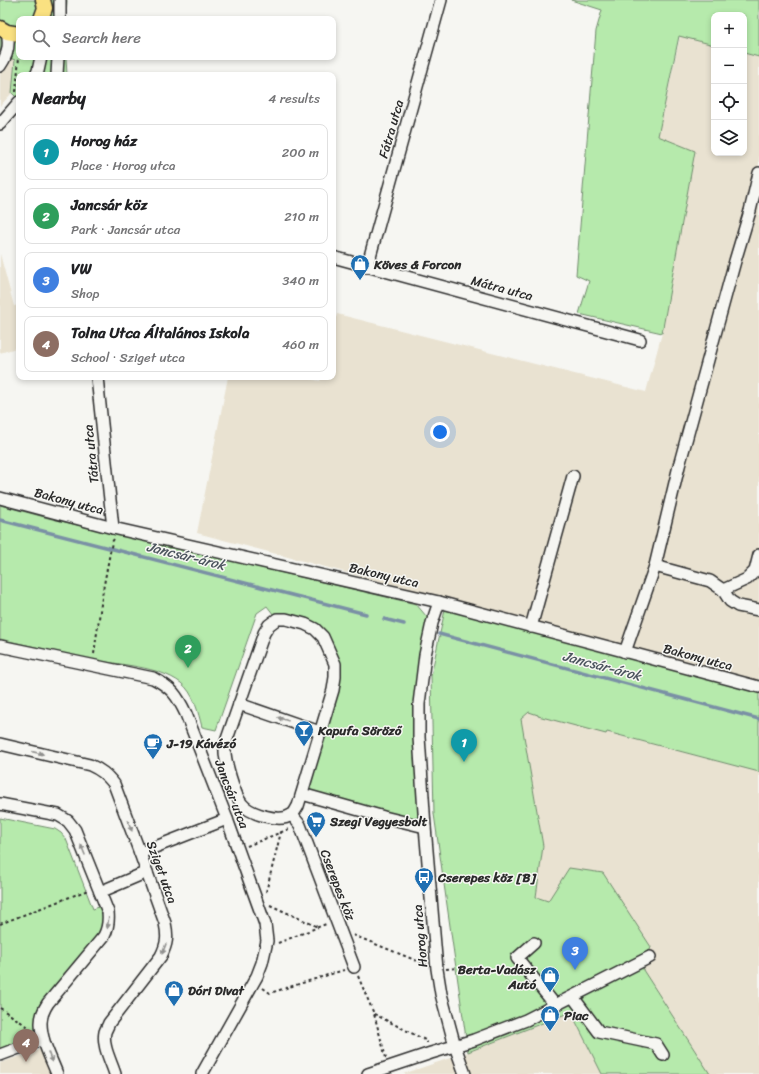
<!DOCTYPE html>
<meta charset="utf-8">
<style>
:root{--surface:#fff;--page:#f6f6f6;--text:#202124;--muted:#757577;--line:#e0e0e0;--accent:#b45309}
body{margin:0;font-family:Sriracha,sans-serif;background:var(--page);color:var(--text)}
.controls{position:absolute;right:12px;top:12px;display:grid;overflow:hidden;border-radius:8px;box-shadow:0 2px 6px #0003}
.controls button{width:36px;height:36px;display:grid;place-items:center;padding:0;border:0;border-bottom:1px solid var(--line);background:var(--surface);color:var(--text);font:20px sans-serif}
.you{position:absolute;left:440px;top:432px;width:14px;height:14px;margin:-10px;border:3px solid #fff;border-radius:50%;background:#1a73e8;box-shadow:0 0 0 6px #1a73e833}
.badge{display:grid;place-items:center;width:26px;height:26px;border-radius:50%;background:var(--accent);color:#fff;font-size:13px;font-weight:700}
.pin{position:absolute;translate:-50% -33px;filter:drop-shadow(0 1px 2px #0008)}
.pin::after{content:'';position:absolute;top:21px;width:14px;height:12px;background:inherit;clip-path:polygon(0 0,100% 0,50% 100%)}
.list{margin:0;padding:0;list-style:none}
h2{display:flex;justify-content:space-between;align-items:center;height:52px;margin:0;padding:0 16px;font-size:17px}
h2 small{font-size:13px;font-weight:400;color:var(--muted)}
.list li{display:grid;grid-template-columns:26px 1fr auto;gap:12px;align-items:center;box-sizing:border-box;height:56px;margin:0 8px 8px;padding:0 8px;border:1px solid var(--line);border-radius:8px}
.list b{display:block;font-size:15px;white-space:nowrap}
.list p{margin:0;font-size:13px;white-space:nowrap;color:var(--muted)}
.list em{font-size:13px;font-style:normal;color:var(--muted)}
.icon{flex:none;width:22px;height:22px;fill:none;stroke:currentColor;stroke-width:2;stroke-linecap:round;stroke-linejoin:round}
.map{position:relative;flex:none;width:759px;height:1074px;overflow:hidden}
.search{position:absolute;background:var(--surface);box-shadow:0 2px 6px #0003;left:16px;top:16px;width:320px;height:44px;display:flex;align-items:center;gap:10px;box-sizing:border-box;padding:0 14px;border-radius:8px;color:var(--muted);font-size:15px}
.panel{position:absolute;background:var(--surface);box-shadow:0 2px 6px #0003;left:16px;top:72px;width:320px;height:308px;border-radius:8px}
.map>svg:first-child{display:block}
</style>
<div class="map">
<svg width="759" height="1074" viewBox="0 0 759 1074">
<rect width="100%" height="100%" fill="#f6f6f2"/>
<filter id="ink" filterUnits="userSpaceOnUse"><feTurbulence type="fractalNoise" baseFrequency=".025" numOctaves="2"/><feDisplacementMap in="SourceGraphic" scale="8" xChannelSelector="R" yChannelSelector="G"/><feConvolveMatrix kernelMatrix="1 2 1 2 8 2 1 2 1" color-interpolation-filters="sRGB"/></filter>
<g filter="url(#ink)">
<g fill="#e9e2d1">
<polygon points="680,36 714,45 714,153 744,153 744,53 759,57 759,682 197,533 228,377 300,377 320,381 321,377 333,377 333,329 337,314 646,392 662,333 695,152 658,136"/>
<polygon points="0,54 15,59 12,93 0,106"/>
<polygon points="0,254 14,306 19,305 19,347 0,353"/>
<polygon points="529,712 759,772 759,1074 710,1074 643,970 548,901 536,897 543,846 521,719"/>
<polygon points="571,1012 602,1074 403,1074 468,1052"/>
<polygon points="44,1048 54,1074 0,1074 0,1063"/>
</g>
<g fill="#b6eaac" stroke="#708a6c">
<polygon points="0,0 67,0 66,19 19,19 19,57 66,57 67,75 19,75 19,100 12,93 15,60 0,54"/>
<polygon points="571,0 759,0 759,57 744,53 744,15 714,15 714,45 679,36 658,136 695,151 662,333 579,314 589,281 576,275 596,31 602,10"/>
<path d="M0 505 48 518 416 604 432 623 419 704 425 827 302 794 335 677 323 637 277 619 267 606 257 613 216 730 202 727C198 712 194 693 181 683 158 666 121 665 93 660 62 653 31 646 0 639Z"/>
<polygon points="447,600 759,682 759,772 607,732 606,734 538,716 538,715 529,712 521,719 543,846 536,897 548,901 569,868 603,873 651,947 643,970 710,1074 602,1074 571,1012 468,1052 434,814 431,676"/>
<polygon points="0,818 55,829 61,833 66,839 93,909 105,905 109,920 48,1003 43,1039 0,1055"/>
</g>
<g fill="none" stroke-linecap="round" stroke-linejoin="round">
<g stroke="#7a90a5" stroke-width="3.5">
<polyline points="0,520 366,614"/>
<polyline points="384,619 404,624"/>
<polyline points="439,634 759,719"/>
</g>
<defs>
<g id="minor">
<polyline points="60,19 60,0"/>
<path d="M0 66C8 55 10 45 7 32"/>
<polyline points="36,75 38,71 41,57"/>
<polyline points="57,75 58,57"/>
<polyline points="0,124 19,102"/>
<polyline points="333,257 640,340"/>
<polyline points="367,267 441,0"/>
<polyline points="97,377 113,528"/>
<polyline points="0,498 113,528 439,602 759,687"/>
<polyline points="655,566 710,581 723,590 730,601 738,606 759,610"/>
<polyline points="723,590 747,579 755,571 759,555"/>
<polyline points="439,602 432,623 425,655 419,704 419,737 425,827 437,969 441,994 455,1046 465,1074"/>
<path d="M277 619H286L305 624 315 629 323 637 335 664V677L333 690 298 806C296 809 294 814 291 815 280 823 250 814 242 804 235 796 224 760 225 748 225 745 226 742 227 739L264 633 269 625Z"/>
<polyline points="531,627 573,476"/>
<path d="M0 646 153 678C172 688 177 695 186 714L227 819 265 924 267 941 262 963 257 976 202 1074"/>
<polyline points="625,652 655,566 679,466 735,261 750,211 759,173"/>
<polyline points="239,704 320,732"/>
<path d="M0 744 90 765C101 770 106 774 114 784L140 853 165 923C168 937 167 944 161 956L109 1023C108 1026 106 1029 105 1032 102 1046 111 1061 115 1074"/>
<polyline points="302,794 384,817 425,827"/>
<path d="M0 804 58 815 68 821 75 830 108 912C109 921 108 928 104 936L48 1003C44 1009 41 1016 41 1023 41 1041 51 1058 57 1074"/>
<polyline points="292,815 300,825 354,967"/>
<polyline points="140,853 227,819"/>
<polyline points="100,892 147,872"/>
<polyline points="534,943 517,958 556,1006"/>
<polyline points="573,997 599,1032 656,1044 663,1055"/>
<polyline points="0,1055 43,1039"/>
<polyline points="368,1074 431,1053 474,1040 526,1020 650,957"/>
</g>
<g id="major">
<polyline points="41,19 45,8 43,0"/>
<polyline points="0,28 7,32 19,34"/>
</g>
</defs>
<use href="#minor" stroke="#2b2b2b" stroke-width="14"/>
<use href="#major" stroke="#2b2b2b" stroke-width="17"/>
<g stroke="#2b2b2b" stroke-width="2" stroke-dasharray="3 3" stroke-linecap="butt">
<polyline points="16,92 19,57"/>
<polyline points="94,654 103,590 112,542 114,539"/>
<polyline points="247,846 289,829"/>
<polyline points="266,892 281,832"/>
<polyline points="270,905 318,927"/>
<polyline points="0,924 88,890"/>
<polyline points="353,935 427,965"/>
<polyline points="278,943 326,924"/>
<polyline points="446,969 457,968"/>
<polyline points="358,976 374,1014 386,1058"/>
<polyline points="263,988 270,993 344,970"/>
<polyline points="0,1008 30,1028"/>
<polyline points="374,1014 427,1041 427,1043"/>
</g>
<use href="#minor" stroke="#f6f6f2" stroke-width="11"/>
<use href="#major" stroke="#fae181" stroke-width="14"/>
</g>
<defs><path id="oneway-solid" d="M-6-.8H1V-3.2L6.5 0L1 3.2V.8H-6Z"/></defs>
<g fill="#90908e">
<use href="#oneway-solid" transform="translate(283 719) rotate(-161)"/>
<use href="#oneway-solid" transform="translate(38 753) rotate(13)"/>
<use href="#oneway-solid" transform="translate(130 826) rotate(69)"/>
<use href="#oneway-solid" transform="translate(83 850) rotate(-112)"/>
<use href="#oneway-solid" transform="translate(108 923) rotate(97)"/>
<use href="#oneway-solid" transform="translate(164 949) rotate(111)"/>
<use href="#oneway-solid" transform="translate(50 1057) rotate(69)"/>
</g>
</g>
<defs>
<symbol id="shop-pin" viewBox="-11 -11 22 30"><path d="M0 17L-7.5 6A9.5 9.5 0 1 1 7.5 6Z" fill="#1f6fb2" stroke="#f6f6f2"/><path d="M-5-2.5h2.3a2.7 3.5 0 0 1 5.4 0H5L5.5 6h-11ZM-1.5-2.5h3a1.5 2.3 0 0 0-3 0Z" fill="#fff"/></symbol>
<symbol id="bar-pin" viewBox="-11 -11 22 30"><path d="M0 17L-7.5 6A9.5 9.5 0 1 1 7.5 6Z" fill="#1f6fb2" stroke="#f6f6f2"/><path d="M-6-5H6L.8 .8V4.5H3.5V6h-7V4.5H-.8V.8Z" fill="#fff"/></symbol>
<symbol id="cafe-pin" viewBox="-11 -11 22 30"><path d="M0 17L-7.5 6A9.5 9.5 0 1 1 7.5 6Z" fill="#1f6fb2" stroke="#f6f6f2"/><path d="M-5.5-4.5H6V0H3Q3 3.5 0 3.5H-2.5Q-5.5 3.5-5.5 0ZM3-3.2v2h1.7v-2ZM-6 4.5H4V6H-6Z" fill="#fff"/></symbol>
<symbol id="supermarket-pin" viewBox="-11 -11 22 30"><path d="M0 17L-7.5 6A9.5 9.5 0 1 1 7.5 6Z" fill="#1f6fb2" stroke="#f6f6f2"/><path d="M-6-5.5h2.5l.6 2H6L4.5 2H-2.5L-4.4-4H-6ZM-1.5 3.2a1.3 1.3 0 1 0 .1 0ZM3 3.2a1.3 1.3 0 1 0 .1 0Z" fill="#fff"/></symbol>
<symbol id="bus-pin" viewBox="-11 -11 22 30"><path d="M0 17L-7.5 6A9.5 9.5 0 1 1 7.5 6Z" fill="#1f6fb2" stroke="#f6f6f2"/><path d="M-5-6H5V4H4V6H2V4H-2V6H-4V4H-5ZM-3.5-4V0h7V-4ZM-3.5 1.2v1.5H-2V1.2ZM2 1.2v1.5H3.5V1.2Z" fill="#fff"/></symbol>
</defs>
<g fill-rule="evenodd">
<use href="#shop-pin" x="349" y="253" width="22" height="30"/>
<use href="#bar-pin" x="293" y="719" width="22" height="30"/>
<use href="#cafe-pin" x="142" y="732" width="22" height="30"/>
<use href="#supermarket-pin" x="305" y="810" width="22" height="30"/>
<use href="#bus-pin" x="413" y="866" width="22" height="30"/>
<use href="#shop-pin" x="539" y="965" width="22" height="30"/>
<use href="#shop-pin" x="163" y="979" width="22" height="30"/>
<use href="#shop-pin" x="539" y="1004" width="22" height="30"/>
</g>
<g text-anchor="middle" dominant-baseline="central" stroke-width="3" stroke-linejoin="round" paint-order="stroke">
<g font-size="13" fill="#2b2b2b" stroke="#f6f6f2">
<text transform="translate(391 129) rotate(-74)">Fátra utca</text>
<text transform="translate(502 288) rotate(15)">Mátra utca</text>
<text transform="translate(91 454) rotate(-96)">Tátra utca</text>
<text transform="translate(69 501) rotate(15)">Bakony utca</text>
<text transform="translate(384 575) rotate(13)">Bakony utca</text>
<text transform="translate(698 657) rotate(15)">Bakony utca</text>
<text transform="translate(232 794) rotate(69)">Jancsár utca</text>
<text transform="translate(162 872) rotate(70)">Sziget utca</text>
<text transform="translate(338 885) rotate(69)">Cserepes köz</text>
<text transform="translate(420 936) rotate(-95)">Horog utca</text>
</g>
<g font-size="13" font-weight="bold" fill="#2b2b2b" stroke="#f6f6f2" text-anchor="start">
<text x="374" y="264">Köves &amp; Forcon</text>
<text x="318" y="730">Kapufa Söröző</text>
<text x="167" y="743">J-19 Kávézó</text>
<text x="330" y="821">Szegi Vegyesbolt</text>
<text x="438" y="877">Cserepes köz [B]</text>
<text x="536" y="969" text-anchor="end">Berta-Vadász<tspan x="536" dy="15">Autó</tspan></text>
<text x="188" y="990">Dóri Divat</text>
<text x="564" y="1015">Piac</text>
</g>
<g font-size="14" font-style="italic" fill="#4c555e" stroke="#f6f6f2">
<text transform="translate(186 556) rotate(14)">Jancsár-árok</text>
<text transform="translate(602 666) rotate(15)">Jancsár-árok</text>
</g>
</g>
</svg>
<div class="controls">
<button>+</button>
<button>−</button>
<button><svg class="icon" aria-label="locate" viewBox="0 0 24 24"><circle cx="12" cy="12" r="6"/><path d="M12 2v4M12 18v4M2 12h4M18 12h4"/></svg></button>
<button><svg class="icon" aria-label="layers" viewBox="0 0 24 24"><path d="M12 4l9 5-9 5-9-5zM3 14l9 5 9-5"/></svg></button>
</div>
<div class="you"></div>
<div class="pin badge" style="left:464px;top:762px;background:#0f9aa8">1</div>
<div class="pin badge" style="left:188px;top:668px;background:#2e9e5b">2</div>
<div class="pin badge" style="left:575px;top:970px;background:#3f7fe0">3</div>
<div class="pin badge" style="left:26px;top:1062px;background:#8d6e63">4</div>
<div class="search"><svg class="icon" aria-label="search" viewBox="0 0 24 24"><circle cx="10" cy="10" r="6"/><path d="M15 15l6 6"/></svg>Search here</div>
<section class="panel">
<h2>Nearby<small>4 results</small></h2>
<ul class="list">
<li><span class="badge" style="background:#0f9aa8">1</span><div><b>Horog ház</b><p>Place · Horog utca</p></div><em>200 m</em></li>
<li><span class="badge" style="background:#2e9e5b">2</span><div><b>Jancsár köz</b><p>Park · Jancsár utca</p></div><em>210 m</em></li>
<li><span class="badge" style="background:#3f7fe0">3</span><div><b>VW</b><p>Shop</p></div><em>340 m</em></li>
<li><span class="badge" style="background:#8d6e63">4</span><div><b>Tolna Utca Általános Iskola</b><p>School · Sziget utca</p></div><em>460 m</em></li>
</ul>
</section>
</div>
